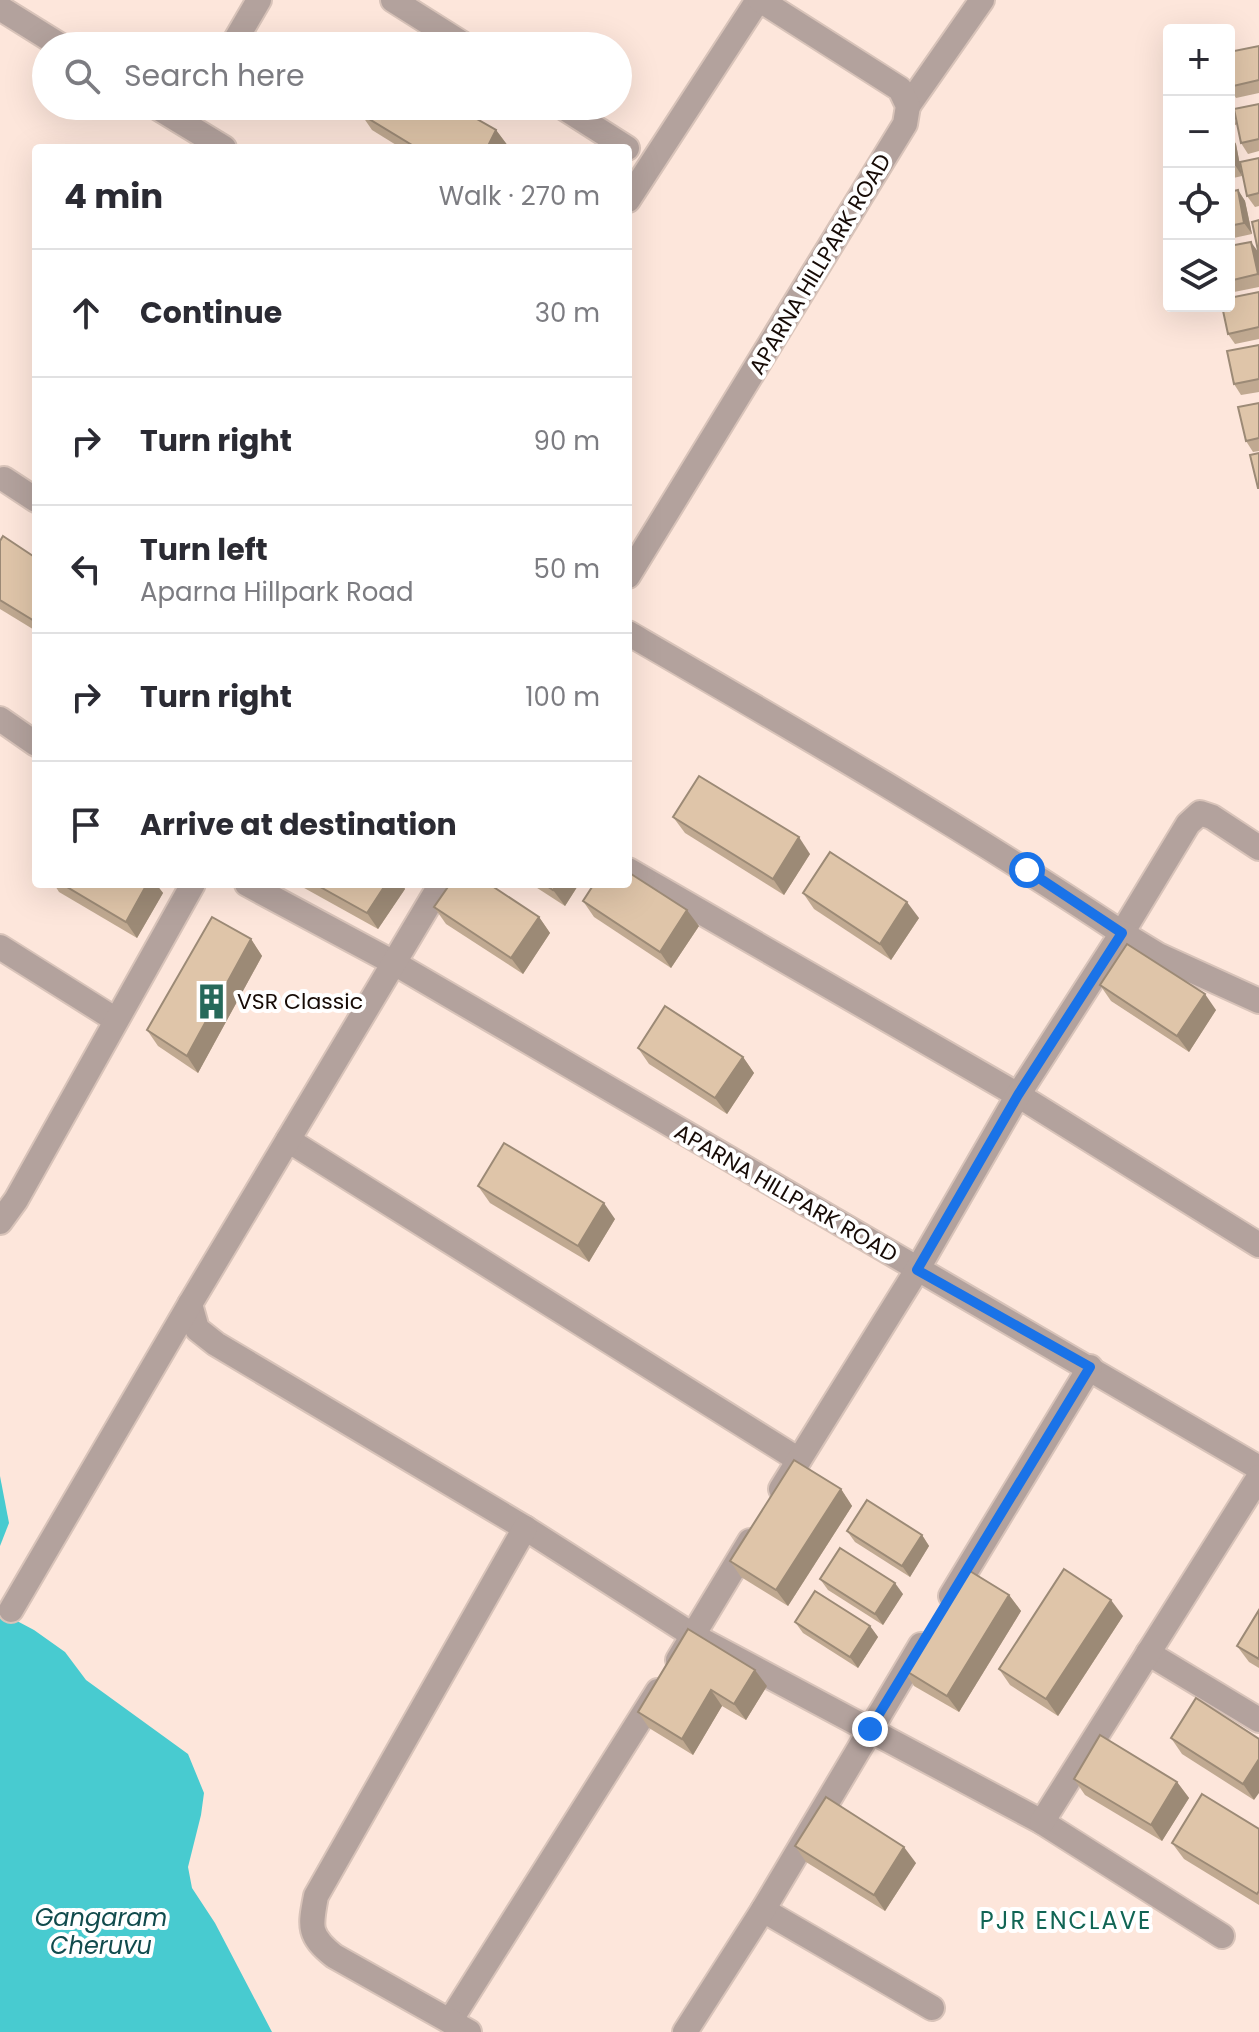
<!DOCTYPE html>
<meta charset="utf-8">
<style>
:root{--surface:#fff;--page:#f7f7f7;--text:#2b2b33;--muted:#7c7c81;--line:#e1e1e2}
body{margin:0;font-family:Poppins,sans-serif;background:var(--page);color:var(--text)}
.controls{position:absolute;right:24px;top:24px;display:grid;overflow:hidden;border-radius:8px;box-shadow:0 8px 32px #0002}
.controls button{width:72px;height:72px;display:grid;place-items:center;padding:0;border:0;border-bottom:2px solid var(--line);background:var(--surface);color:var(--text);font:40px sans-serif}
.stop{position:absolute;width:24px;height:24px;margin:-18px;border:6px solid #1a73e8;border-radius:50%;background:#fff}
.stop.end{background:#1a73e8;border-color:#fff;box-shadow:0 2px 8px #0008}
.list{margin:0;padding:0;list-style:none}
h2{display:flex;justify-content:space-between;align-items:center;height:104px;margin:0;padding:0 32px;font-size:34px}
h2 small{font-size:26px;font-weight:400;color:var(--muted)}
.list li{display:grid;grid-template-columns:52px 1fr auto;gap:24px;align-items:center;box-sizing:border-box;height:128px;padding:0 32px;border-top:2px solid var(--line)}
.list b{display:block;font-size:30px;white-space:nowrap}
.list p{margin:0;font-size:26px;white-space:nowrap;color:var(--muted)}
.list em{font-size:26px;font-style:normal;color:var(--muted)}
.icon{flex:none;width:44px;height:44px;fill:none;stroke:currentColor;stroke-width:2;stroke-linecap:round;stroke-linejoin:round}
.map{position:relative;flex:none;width:1259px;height:2032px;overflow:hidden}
.search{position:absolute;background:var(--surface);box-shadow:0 8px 32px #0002;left:32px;top:32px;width:600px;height:88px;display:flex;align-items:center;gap:20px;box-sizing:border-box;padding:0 28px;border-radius:44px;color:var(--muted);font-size:30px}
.panel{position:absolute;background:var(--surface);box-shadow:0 8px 32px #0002;left:32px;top:144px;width:600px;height:744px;border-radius:8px}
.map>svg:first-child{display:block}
</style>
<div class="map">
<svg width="1259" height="2032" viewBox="0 0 1259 2032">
<rect width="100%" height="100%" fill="#fde6db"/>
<g fill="#48cbd0">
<polygon points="0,1476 9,1523 0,1546"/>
<polygon points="0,1612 34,1630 65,1652 86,1680 188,1754 204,1793 201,1815 188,1867 192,1888 215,1923 272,2032 0,2032"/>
</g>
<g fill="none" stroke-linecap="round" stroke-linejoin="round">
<defs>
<g id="minor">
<polyline points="393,0 466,46"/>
<polyline points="0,8 61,46"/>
<polyline points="232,46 259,0"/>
<polyline points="155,106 224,148"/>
<polyline points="561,106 627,148"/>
<polyline points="908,106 982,0"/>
<polyline points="628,200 758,0"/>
<polyline points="4,479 36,500"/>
<polyline points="628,576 905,124 908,106 900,89 760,0"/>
<path d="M628 633C795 730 961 826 1122 933L1188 824 1200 813 1212 817 1259 848"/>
<polyline points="0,719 36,744"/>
<polyline points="628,870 1018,1095 1259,1245"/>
<polyline points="247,884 394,963 1259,1468"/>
<polyline points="0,947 116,1020"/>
<polyline points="288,1140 799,1460"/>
<polyline points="0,1222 16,1200 193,884"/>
<polyline points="190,1304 197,1329 216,1344 525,1528 694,1636 1042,1822 1222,1936"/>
<polyline points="781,1489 917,1270 1018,1095 1122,933 1158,955 1259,1001"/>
<polyline points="951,1596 1090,1367"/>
<polyline points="11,1610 190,1304 441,884"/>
<polyline points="1148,1653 1259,1720"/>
<polyline points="678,1660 750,1541"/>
<polyline points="1042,1822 1259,1477"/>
<polyline points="763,1910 932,2008"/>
<polyline points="450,2021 658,1691"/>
<path d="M469 2032 334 1956C308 1935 310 1927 316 1896L525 1528"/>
<polyline points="685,2032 763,1910 921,1645"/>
</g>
</defs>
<use href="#minor" stroke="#d8c3b9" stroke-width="28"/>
<use href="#minor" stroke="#b3a29d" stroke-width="24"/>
</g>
<g fill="#c0a991">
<polygon points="1259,46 1259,93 1236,98 1229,88 1229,52"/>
<polygon points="1229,91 1236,125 1229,126"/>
<polygon points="1259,104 1259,151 1248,154 1241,143"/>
<polygon points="361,114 496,130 508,146 507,148 401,148 372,130"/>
<polygon points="1229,133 1236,144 1242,176 1229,179"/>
<polygon points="1259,158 1259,206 1255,207 1247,196"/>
<polygon points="1238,190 1245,201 1252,234 1229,239 1229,192"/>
<polygon points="1259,220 1259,287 1229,293 1229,246 1258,251"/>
<polygon points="1259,292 1259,339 1235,344 1228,334"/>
<polygon points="1259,345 1259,392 1241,395 1234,384"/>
<polygon points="1259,403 1259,451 1253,452 1246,441"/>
<polygon points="0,541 36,558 36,631 0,609"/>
<polygon points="673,817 810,854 784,895 685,833"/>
<polygon points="54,884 156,884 163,893 137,938 59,892"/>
<polygon points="297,884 402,884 405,889 378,929"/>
<polygon points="531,884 579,884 565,906"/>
<polygon points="803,893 919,918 891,960 814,909"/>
<polygon points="583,901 699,926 671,968 594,917"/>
<polygon points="434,907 539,917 550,933 523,974 446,924"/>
<polygon points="251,939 262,956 198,1073 158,1046 147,1030"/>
<polygon points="1100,985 1216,1010 1189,1052 1111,1001"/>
<polygon points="638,1048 743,1057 754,1073 727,1114 649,1064"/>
<polygon points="478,1186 615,1219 589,1262 490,1203"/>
<polygon points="841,1489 852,1506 788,1606 741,1577 730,1561"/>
<polygon points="847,1531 922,1535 929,1546 910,1577 855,1542"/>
<polygon points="820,1579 903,1594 883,1625 828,1590"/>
<polygon points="1009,1595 1021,1611 959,1712 914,1686 903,1669"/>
<polygon points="1259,1610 1259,1668 1249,1662 1237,1646"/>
<polygon points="1123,1616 1058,1716 1010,1685 999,1669"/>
<polygon points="795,1622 870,1626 878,1637 858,1668 803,1633"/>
<polygon points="688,1629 767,1686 746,1720 722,1706 693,1755 649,1728 638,1712"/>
<polygon points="1196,1698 1254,1800 1182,1754 1171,1738"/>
<polygon points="1074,1779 1177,1782 1189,1798 1162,1841 1085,1795"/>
<polygon points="1259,1829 1259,1905 1184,1859 1172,1843"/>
<polygon points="795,1846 916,1863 885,1911 806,1862"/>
</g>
<g fill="#9c8a76">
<polygon points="1229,91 1230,92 1236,125 1229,114"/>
<polygon points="496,130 508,146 507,148 487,148"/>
<polygon points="1229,133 1236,144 1242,176 1235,165"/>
<polygon points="1238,190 1245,201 1252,234 1244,223"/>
<polygon points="1251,242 1259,253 1259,276 1258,274"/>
<polygon points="799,837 810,854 784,895 773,879"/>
<polygon points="147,884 156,884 163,893 137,938 126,922"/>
<polygon points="386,884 402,884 405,889 378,929 367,913"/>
<polygon points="557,884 579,884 565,906 553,890"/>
<polygon points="907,902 919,918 891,960 880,944"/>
<polygon points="687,910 699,926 671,968 660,952"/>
<polygon points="539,917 550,933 523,974 511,958"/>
<polygon points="251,939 262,956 198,1073 187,1056"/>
<polygon points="1205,994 1216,1010 1189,1052 1177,1036"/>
<polygon points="743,1057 754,1073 727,1114 715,1098"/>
<polygon points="604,1203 615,1219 589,1262 578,1246"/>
<polygon points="841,1489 852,1506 788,1606 776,1590"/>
<polygon points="922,1535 929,1546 910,1577 902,1566"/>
<polygon points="895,1583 903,1594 883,1625 875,1614"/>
<polygon points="1009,1595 1021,1611 959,1712 947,1696"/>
<polygon points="1111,1600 1123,1616 1058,1716 1046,1699"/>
<polygon points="870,1626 878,1637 858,1668 850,1657"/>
<polygon points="755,1670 767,1686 746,1720 734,1704"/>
<polygon points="711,1690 722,1706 693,1755 682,1739"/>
<polygon points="1259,1759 1259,1793 1254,1800 1243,1784"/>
<polygon points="1177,1782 1189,1798 1162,1841 1151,1825"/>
<polygon points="904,1847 916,1863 885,1911 874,1895"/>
</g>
<g fill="#dfc5a9" stroke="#9c8a76" stroke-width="2">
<polygon points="1259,46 1259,80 1229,87 1229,52"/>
<polygon points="1259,104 1259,139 1241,143 1234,109"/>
<polygon points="365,106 454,106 496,130 487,148 417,148 361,114"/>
<polygon points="1229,136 1235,165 1229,166"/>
<polygon points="1259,158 1259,193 1247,196 1240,162"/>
<polygon points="1238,190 1244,223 1229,226 1229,192"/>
<polygon points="1259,220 1259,255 1252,222"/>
<polygon points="1251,242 1258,274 1229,281 1229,246"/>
<polygon points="1259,292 1259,327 1228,334 1222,306 1229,306 1229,298"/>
<polygon points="1259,345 1259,379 1234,384 1227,351"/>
<polygon points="1259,403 1259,438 1246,441 1238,407"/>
<polygon points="1259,453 1259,488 1258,488 1250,455"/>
<polygon points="3,536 36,558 36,622 0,600 0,541"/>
<polygon points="699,776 799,837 773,879 673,817"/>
<polygon points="830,852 907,902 880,944 803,893"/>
<polygon points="628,872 687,910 660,952 583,901 594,884 628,884"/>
<polygon points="62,884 147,884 126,922"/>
<polygon points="315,884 386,884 367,913"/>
<polygon points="450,884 489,884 539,917 511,958 434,907"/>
<polygon points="544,884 557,884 553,890"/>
<polygon points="212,917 251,939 187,1056 147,1030"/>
<polygon points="1127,944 1205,994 1177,1036 1100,985"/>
<polygon points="665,1006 743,1057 715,1098 638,1048"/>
<polygon points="504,1143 604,1203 578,1246 478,1186"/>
<polygon points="794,1460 841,1489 776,1590 730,1561"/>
<polygon points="867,1500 922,1535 902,1566 847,1531"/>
<polygon points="840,1548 895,1583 875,1614 820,1579"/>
<polygon points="965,1568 1009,1595 947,1696 903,1669"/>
<polygon points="1064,1569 1111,1600 1046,1699 999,1669"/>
<polygon points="815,1591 870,1626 850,1657 795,1622"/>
<polygon points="1259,1610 1259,1659 1237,1646"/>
<polygon points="688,1629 755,1670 734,1704 711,1690 682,1739 638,1712"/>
<polygon points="1196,1698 1259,1739 1259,1759 1243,1784 1171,1738"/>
<polygon points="1100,1735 1177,1782 1151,1825 1074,1779"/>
<polygon points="1202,1794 1259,1829 1259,1891 1257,1894 1172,1843"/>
<polygon points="826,1797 904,1847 874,1895 795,1846"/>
</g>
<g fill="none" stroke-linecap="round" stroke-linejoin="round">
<polyline stroke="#1a73e8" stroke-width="10" points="870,1729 1090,1367 917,1270 1018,1095 1122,933 1027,870"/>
</g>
<defs>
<symbol id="building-bare" viewBox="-9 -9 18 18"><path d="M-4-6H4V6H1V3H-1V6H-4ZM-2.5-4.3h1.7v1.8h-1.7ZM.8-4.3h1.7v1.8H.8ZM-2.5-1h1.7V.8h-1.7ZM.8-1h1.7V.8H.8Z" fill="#26695a" stroke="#fff" stroke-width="2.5" paint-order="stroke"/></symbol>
</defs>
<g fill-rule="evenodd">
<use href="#building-bare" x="186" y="976" width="51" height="51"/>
</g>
<g text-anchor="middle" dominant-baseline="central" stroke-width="8" stroke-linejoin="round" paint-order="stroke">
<g font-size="22" fill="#170b06" stroke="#fff">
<text transform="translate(820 264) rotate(-59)">APARNA HILLPARK ROAD</text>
<text transform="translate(786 1193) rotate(30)">APARNA HILLPARK ROAD</text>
</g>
<g font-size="22" fill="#170b06" stroke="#fff" text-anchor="start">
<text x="237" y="1001">VSR Classic</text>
</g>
<g font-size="24" font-style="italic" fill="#114b4d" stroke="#fff">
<text x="101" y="1917">Gangaram<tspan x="101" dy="28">Cheruvu</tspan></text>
</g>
<g font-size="24" letter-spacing="2" fill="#116554" stroke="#fff">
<text x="1066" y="1920">PJR ENCLAVE</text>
</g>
</g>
</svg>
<div class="controls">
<button>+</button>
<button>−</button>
<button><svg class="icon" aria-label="locate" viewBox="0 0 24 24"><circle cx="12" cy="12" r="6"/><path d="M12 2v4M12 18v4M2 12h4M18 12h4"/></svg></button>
<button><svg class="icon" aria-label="layers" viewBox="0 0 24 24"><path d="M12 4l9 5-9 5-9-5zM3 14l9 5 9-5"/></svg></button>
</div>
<div class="stop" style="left:1027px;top:870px"></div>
<div class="stop end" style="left:870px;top:1729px"></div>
<div class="search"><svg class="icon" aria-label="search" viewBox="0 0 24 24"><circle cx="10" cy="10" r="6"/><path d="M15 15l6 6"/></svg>Search here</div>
<section class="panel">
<h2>4 min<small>Walk · 270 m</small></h2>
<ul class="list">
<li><svg class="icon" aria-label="ahead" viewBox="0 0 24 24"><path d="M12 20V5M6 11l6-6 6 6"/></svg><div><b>Continue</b></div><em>30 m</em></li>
<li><svg class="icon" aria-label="right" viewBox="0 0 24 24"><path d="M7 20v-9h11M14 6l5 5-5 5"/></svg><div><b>Turn right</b></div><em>90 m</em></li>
<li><svg class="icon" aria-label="left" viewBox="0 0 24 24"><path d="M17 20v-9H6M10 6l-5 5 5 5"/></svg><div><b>Turn left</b><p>Aparna Hillpark Road</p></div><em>50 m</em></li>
<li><svg class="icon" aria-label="right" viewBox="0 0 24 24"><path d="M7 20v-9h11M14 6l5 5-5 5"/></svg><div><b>Turn right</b></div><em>100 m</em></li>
<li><svg class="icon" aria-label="arrive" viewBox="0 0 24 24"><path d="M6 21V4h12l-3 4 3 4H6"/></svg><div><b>Arrive at destination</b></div></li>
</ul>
</section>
</div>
